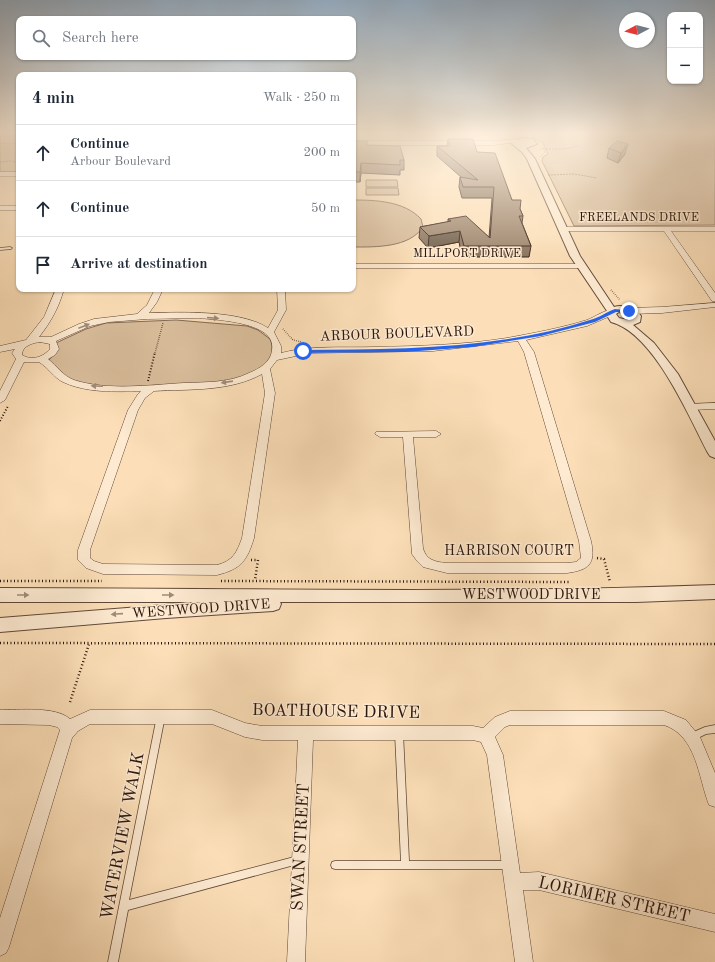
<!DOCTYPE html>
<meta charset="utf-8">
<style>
:root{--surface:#fff;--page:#f6f6f7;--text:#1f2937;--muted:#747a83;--line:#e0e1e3}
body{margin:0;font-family:"Old Standard TT",serif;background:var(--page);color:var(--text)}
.controls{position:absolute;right:12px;top:12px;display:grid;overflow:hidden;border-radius:8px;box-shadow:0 1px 3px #0004}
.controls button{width:36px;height:36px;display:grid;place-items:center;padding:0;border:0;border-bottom:1px solid var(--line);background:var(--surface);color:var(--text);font:20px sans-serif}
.compass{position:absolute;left:619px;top:12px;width:36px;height:36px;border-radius:50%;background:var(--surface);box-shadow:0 1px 3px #0004;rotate:263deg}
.stop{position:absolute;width:12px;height:12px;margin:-9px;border:3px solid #2563eb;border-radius:50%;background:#fff}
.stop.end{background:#2563eb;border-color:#fff;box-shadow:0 1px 4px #0008}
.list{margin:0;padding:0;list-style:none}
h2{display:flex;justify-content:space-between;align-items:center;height:52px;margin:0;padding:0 16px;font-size:17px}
h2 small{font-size:13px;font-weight:400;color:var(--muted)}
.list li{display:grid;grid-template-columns:26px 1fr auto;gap:12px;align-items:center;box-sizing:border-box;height:56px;padding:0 16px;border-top:1px solid var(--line)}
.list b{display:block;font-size:15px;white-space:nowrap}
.list p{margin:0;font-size:13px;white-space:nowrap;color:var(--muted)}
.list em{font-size:13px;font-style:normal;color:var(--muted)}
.icon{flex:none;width:22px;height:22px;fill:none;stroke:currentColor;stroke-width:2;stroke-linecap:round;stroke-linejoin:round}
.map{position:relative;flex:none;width:715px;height:962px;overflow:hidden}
.search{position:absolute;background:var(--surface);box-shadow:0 1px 3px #0004;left:16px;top:16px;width:340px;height:44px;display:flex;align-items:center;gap:10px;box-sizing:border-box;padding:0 14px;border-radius:8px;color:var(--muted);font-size:15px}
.panel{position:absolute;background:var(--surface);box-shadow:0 1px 3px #0004;left:16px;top:72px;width:340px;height:220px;border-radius:8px}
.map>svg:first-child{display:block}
</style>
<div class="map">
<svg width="715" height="962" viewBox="0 0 715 962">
<rect width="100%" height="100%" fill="#fcdfb8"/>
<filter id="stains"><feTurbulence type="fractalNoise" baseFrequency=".005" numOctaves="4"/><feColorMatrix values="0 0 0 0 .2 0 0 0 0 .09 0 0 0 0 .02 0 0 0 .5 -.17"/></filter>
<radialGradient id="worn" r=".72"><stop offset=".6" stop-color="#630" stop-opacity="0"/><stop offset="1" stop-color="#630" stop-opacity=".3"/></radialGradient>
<g fill="#d9bd9b" stroke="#826a54">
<polygon points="531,132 715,132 715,225 574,226 542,161 543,157 548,154 543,143 535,139"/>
<rect x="0" y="136" width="19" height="36"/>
<polygon points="366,180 397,180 398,187 366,187"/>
<polygon points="366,188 398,188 399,195 366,195"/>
<path d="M353 200C376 200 404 201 421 219L423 227C409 248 375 247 353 247Z"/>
<path d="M176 320 247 326 258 330 270 339C280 361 254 375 236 379 213 385 187 384 163 385 140 386 105 389 83 384 67 380 60 372 49 360L58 350 56 343 86 329 106 323Z"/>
</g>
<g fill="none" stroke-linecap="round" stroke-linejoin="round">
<defs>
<g id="service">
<polygon points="10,247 12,248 11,249 0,250 0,248"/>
<polygon points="161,713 164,714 165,716 129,900 298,856 301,857 302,860 301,863 298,864 128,910 118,962 108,962 157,716 158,714"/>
<polygon points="715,725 715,733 706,734 692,741 689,740 688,737 689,734 705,727"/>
<polygon points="399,729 402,730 403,733 409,861 509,861 512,862 513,865 512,868 509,869 335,869 332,868 331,865 332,862 335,861 401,861 395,733 396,730"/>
</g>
<g id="minor">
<rect x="0" y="132" width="19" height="2"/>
<polygon points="516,139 519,141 518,142 494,145 353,145 353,141 494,141"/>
<rect x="0" y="172" width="19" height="4"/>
<rect x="0" y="206" width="19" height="4"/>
<polygon points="560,227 715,227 715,231 671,231 715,293 715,301 712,301 664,231 563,231 559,229"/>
<polygon points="353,264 581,264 585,266 581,268 353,268"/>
<path d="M56 289H64C59 307 51 322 39 337H51L79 324 94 319 137 314 147 305 155 289H163L157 302 149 313C180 312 241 310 268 328L278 310 277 289H285L286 310 274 332 281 346V353C311 345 343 348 374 347 419 346 463 345 507 338 534 333 561 328 587 320 595 317 607 308 615 310L616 312 615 314 587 326 526 340 534 352 591 541C596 564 589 570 567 573H447L423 567 417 561 412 554 403 437H380L375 434 376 432 436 431 441 434 436 437H413L423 548C426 560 435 562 447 563H567L576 562 581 558 579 541 524 352 518 341 433 351 310 353 277 360 270 369 275 393 254 538C247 561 241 569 217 575L103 574 86 568 78 560V550L128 410 138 394 141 391C117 392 86 393 63 382 54 378 49 368 39 362H24L5 400 0 403V391L16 359 12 353 15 349 0 352V346L26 340 44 317ZM199 318C217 320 277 322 272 350 271 362 259 369 249 373 229 383 206 382 184 383 148 385 108 391 74 380 63 376 57 366 48 359L55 355 59 349 56 341 90 326 109 322 147 319ZM40 342 50 344V349C43 357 32 361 22 355 22 346 32 343 40 342ZM262 374 265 393 242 538C237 552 233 561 217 565L103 564 94 561 90 558V550L138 410 145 398 154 391C189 389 230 392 262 374Z"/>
<polygon points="715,303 715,307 662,313 629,314 625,311 629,308 662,307"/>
<polygon points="715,403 715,409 690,410 685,407 690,404"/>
<path d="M0 710C18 710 56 706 70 719L90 710H212L245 723 262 726H473L483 728 495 717 510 711H664L686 720 700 737 715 773V807L709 805C698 777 697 736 664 725H510L505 727 495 737 503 755 520 873 539 872 715 914V932L539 890H523L533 962H515L487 755 481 742 473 740H313L305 962H287L298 740H262L245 737 212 724H90L78 731 72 738 9 947 6 953 0 956V918L60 730 57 727 49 725 0 724Z"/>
</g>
<g id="tertiary">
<path d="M522 138 533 139 537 144 526 148 535 159 580 256 614 307C624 304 636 309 641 316L640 322 633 325 654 343 678 374 715 441V458L710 456 708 453C689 417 654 333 611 322L606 314 607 311 570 256 527 159 522 152 511 143ZM619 312 626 314 631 318 628 320 619 318 616 314Z"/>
<path d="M715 585V599L636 602H280L281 604 279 609 273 611 166 618 0 632V618L203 602H0V588C238 588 477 594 715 585Z"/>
</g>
</defs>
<use href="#service" stroke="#604838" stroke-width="1.5"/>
<use href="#minor" stroke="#604838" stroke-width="1"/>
<use href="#tertiary" stroke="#604838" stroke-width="2"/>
<g stroke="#2c160d" stroke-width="1" stroke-dasharray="0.5 1" stroke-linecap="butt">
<polyline points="0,143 19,144"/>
<polyline points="540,149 564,149 579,146"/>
<polyline points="540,157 545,152 542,145"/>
<polyline points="0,162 11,161 19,163"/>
<polyline points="548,175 574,174 597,178"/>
</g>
<g stroke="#2c160d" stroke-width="1.5" stroke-dasharray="0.5 1.5" stroke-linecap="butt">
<polyline points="611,290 620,300"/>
<polyline points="283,329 293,340 302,342"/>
<polyline points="155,353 163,323"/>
</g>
<g stroke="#2c160d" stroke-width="2" stroke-dasharray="1 2" stroke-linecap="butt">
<polyline points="148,381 155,352"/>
<polyline points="0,421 8,406"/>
</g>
<g stroke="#2c160d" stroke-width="2.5" stroke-dasharray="1 2.5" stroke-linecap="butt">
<polyline points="597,558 604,559 610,582"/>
<polyline points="251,560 258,560 255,580"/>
<polyline points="0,581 102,581"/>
<polyline points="221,581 570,582"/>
<polyline points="0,643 715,644"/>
<polyline points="70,702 89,644"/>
</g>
<use href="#service" fill="#fdead1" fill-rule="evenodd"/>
<use href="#minor" fill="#fdead1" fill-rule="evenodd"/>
<use href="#tertiary" fill="#fdead1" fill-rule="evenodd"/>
</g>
<g fill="#836d58" stroke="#2c160d">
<polygon points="353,139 356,141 404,160 404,170 400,170 400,175 361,173 360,182 353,182"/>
<polygon points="448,139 477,152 512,200 520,209 523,216 522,223 531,246 529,257 462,257 459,242 428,248 419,238 420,227 448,222 448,219 489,238 492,198 462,198 459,187 460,177 461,177 437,156 437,146 447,146"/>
<polygon points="609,148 625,154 618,163 607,158"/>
</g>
<g fill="#6a5947" stroke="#2c160d">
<polygon points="628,144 625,154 618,163 621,153"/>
<polygon points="361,163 361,173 360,182 360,172"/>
<polygon points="460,231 459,242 428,248 429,236"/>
</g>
<g fill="#987f66" stroke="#2c160d">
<polygon points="353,139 356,139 356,141 367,141 367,145 400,146 404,160 400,160 400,165 361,163 360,172 353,172"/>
<polygon points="448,139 473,139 477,152 495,153 512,200 521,200 520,209 523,216 519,216 531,246 464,246 460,231 429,236 420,227 451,221 448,219 466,216 490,238 494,187 463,187 460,177 478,180 437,146 450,146"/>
<polygon points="617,141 628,144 621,153 609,148"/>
</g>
<defs><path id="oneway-solid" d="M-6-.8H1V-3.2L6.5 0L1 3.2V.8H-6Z"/></defs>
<g fill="#9f8b79">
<use href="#oneway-solid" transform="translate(213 318) rotate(4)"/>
<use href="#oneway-solid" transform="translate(84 326) rotate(-21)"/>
<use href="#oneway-solid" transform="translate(227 382) rotate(172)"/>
<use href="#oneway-solid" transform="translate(97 386) rotate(-177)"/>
<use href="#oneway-solid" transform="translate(23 595)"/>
<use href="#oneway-solid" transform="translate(168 595)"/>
<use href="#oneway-solid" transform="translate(117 614) rotate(176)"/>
</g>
<linearGradient id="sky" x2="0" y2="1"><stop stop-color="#93aabe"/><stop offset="0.5" stop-color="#fef1df"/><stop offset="1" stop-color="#fef1df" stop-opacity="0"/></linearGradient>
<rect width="715" height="266" fill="url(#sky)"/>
<path fill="#2563eb" d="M615 309 631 311 629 312H616L595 322 541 336 473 347 405 352 303 353 300 351 303 350C399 349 497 350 590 320 599 318 606 312 615 309Z"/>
<g text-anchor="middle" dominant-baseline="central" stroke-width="3" stroke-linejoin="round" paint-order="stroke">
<g font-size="12" fill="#2c160d" stroke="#fdead1">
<text x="639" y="218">FREELANDS DRIVE</text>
<text x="467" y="254">MILLPORT DRIVE</text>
</g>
<g font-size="14" fill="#2c160d" stroke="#fdead1">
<text transform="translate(397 334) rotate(-2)">ARBOUR BOULEVARD</text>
<text x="509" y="551">HARRISON COURT</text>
<text x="531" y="595">WESTWOOD DRIVE</text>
<text transform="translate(201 609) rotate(-4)">WESTWOOD DRIVE</text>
</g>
<g font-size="17" fill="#2c160d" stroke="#fdead1">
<text transform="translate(336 712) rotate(1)">BOATHOUSE DRIVE</text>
<text transform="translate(123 836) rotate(-79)">WATERVIEW WALK</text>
<text transform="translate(301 847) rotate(-87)">SWAN STREET</text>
<text transform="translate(614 900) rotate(13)">LORIMER STREET</text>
</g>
</g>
<rect width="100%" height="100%" filter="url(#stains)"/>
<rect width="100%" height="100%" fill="url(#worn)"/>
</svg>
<div class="controls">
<button>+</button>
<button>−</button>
</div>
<svg class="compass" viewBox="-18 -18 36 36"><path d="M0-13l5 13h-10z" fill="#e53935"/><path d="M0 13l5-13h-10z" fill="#747a83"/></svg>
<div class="stop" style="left:303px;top:351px"></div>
<div class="stop end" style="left:629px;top:311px"></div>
<div class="search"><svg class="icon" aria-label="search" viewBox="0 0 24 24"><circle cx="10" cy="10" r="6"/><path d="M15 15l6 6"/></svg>Search here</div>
<section class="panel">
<h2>4 min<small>Walk · 250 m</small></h2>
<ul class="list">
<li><svg class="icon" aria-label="ahead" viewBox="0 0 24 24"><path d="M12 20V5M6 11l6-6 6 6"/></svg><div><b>Continue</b><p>Arbour Boulevard</p></div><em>200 m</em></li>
<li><svg class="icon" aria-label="ahead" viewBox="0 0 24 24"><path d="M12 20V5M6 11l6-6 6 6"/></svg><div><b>Continue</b></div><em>50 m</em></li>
<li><svg class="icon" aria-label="arrive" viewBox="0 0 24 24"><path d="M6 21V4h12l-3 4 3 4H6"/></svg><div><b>Arrive at destination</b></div></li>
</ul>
</section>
</div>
